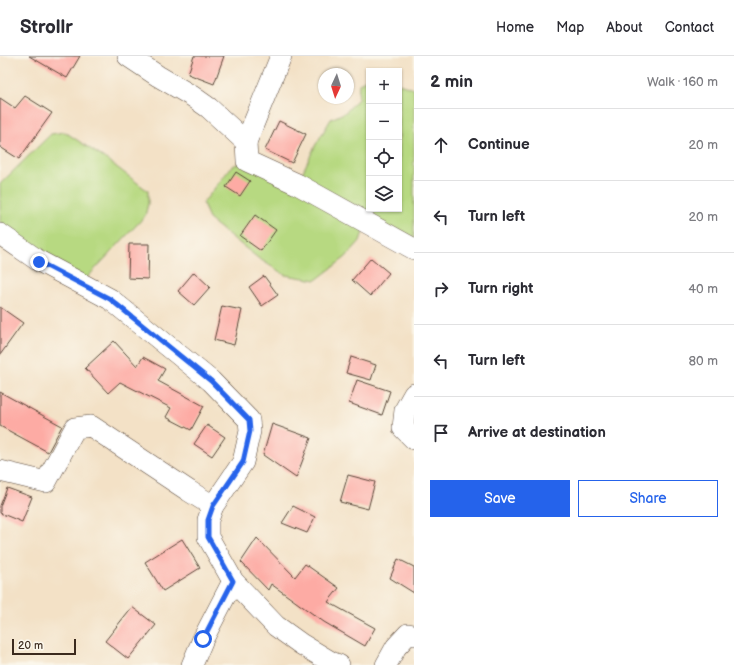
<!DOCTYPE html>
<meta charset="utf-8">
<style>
:root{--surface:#fff;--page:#f7f7f7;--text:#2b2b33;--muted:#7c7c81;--line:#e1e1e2;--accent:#2563eb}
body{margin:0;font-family:"Balsamiq Sans",sans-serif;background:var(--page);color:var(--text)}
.controls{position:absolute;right:12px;top:12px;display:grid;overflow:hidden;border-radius:0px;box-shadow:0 1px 3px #0004}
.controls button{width:36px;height:36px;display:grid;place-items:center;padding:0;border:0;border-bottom:1px solid var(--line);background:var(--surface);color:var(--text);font:20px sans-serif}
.compass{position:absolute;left:318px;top:12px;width:36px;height:36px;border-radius:50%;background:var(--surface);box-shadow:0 1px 3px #0004;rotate:184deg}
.scale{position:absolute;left:12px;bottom:10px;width:64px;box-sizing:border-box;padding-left:4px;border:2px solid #3b2a1e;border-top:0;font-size:11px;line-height:14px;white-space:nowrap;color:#3b2a1e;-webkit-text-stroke:3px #fbf7ec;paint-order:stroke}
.stop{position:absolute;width:12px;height:12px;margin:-9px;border:3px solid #2563eb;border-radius:50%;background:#fff}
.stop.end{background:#2563eb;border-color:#fff;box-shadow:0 1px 4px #0008}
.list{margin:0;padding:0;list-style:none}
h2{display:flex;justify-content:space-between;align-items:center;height:52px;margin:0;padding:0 16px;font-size:17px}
h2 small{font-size:13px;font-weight:400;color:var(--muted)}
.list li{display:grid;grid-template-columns:26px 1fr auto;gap:12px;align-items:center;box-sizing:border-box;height:72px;padding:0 16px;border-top:1px solid var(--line)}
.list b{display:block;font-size:15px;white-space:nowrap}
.list em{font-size:13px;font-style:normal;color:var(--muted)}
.actions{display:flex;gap:8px;padding:12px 16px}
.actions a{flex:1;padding:9px 0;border:1px solid var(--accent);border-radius:0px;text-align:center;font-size:14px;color:var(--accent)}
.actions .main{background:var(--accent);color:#fff}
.icon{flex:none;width:22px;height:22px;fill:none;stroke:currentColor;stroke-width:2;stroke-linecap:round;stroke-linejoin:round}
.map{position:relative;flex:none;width:414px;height:609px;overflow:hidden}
header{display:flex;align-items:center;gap:24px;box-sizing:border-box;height:56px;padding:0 20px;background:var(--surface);border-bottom:1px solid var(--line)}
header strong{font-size:19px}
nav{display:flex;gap:22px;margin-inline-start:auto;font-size:14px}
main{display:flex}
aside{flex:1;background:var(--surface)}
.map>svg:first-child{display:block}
</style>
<header>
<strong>Strollr</strong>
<nav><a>Home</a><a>Map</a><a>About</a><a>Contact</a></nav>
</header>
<main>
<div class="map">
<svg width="414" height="609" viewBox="0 0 414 609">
<rect width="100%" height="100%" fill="#fbf7ec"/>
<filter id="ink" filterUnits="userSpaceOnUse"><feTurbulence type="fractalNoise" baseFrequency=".025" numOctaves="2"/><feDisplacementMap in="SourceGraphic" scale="8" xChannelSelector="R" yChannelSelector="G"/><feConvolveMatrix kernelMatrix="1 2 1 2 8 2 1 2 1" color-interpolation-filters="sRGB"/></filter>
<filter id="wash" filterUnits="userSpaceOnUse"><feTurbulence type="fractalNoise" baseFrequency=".012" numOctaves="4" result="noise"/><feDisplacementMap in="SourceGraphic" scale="16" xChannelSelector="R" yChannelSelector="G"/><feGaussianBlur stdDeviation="0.9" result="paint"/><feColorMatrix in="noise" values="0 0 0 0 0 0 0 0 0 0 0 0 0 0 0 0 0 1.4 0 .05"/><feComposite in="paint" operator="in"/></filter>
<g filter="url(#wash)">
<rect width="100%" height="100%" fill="#f3e1c6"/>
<g fill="#b7d981" stroke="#798250">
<polygon points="369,21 369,153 399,153 399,28 414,33 414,193 366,167 360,185 346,201 316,224 285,219 258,202 209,163 203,147 232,110 247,105 297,128 315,90 331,63 346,56 358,43 359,28"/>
<polygon points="65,76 110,106 148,135 148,148 145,160 82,227 0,178 0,128 51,78"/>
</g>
<g id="blocks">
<g fill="#fdaba4">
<polygon points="29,0 80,0 67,22"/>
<polygon points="194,0 224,0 214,28 188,18"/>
<polygon points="25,40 52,57 19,103 0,91 0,42 15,52"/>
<polygon points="279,65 306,78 292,107 265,94"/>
<polygon points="236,116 250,125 240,140 226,131"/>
<polygon points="255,159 276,174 261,195 240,180"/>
<polygon points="129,188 149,188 148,223 128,222"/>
<polygon points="371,202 389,217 370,240 352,224"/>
<polygon points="194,216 210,231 194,249 178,235"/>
<polygon points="264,220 278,239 262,250 249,231"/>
<polygon points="222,250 242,254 234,289 214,284"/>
<polygon points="0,251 23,267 0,299"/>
<polygon points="114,285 137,310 143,301 165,313 158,325 204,350 191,374 166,361 171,352 120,326 108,337 85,312"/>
<polygon points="351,301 376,309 371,324 346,317"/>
<polygon points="357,324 390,335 382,359 349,347"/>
<polygon points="0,336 62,370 48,396 0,370"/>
<polygon points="272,368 311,382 296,422 263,399"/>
<polygon points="207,369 225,381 212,400 194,388"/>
<polygon points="348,419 375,426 368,453 340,446"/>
<polygon points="7,432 32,441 22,466 0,457 0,450"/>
<polygon points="293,450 315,461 307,477 282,467"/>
<polygon points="257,482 295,521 305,508 339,532 328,546 375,572 365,590 324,566 271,528 268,534 241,506"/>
<polygon points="182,483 200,512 163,535 145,506"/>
<polygon points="398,503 414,511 414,537 390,522"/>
<polygon points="132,551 156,569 128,603 105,585"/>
</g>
</g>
</g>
<g filter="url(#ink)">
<use href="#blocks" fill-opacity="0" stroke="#574537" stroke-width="1"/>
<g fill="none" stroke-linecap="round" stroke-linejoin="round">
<defs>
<g id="street">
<polyline points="128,0 158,20 192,40 209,52 246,86 247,105 297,128 414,193"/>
<polyline points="246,86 281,0"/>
<polyline points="0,178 39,205 110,243 211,325 249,364 250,375 243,406 213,450 208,464 208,481 233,525 276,570 301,588 331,606 339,609"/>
<polyline points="414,338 405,354 403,372 414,383"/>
<polyline points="0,415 46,426 75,372 91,370 189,435 213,450"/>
<polyline points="192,609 203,583 233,525"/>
<polyline points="386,609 396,591 408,578 414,579"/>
</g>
</defs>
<use href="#street" stroke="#574537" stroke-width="22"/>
<use href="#street" stroke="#fff" stroke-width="21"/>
</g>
</g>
<g fill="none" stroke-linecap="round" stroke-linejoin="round" filter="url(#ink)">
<polyline stroke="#2563eb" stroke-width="5" points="39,206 110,243 211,325 249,364 250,375 243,406 213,450 208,464 208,481 233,525 203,583"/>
</g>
</svg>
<div class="controls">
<button>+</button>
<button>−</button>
<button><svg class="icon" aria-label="locate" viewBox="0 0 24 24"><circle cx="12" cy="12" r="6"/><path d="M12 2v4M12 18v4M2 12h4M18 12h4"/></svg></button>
<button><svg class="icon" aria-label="layers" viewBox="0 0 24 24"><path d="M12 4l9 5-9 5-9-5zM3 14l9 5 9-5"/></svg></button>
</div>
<svg class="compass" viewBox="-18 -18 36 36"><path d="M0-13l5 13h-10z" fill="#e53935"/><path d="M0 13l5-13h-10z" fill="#7c7c81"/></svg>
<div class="scale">20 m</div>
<div class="stop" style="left:203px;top:583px"></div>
<div class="stop end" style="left:39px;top:206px"></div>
</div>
<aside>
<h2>2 min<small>Walk · 160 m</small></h2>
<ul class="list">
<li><svg class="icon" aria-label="ahead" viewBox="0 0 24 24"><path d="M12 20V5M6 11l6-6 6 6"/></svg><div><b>Continue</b></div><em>20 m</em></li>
<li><svg class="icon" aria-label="left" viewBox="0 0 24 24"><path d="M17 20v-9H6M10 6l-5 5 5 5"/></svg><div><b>Turn left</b></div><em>20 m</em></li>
<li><svg class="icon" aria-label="right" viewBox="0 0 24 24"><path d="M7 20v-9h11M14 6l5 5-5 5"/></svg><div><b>Turn right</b></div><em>40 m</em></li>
<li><svg class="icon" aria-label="left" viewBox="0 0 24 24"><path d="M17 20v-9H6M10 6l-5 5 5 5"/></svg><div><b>Turn left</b></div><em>80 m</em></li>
<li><svg class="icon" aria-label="arrive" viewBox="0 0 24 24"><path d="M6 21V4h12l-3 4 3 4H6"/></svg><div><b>Arrive at destination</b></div></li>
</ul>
<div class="actions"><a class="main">Save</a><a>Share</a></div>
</aside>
</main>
